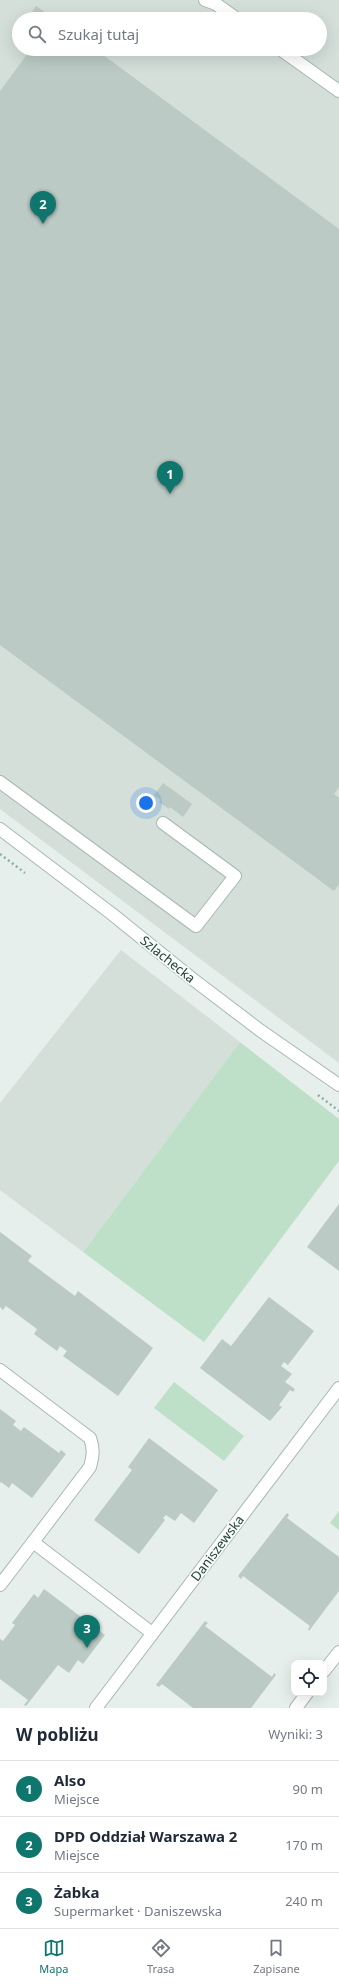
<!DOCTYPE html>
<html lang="pl">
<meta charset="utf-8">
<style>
:root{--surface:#fff;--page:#f2f2f3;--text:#1f2937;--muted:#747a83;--line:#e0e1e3;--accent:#0f766e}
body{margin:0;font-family:"Noto Sans",sans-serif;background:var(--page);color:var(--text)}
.controls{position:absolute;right:12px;bottom:12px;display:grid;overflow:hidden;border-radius:8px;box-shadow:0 4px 16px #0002}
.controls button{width:36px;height:36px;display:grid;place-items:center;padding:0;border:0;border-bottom:1px solid var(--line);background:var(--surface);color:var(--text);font:20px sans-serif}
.you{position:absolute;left:146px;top:803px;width:14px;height:14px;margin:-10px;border:3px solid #fff;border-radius:50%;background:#1a73e8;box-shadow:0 0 0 6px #1a73e833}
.badge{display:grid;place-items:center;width:26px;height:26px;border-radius:50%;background:var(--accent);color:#fff;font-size:13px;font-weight:700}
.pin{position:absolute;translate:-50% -33px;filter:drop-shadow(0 1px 2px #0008)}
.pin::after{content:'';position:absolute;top:21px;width:14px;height:12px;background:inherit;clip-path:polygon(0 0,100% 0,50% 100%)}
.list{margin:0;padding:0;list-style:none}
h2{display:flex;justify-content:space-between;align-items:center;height:52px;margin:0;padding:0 16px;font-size:17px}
h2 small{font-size:13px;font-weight:400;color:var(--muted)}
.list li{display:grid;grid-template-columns:26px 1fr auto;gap:12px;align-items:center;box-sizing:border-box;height:56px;padding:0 16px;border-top:1px solid var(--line)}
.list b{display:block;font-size:15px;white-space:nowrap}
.list p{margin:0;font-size:13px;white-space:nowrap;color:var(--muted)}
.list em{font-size:13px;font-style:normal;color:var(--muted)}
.icon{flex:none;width:22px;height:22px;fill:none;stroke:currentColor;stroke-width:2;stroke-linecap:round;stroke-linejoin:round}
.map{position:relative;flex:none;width:339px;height:1708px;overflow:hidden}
.search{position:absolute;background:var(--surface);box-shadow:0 4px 16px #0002;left:12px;right:12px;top:12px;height:44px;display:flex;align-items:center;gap:10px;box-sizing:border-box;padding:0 14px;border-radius:22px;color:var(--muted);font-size:15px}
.sheet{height:220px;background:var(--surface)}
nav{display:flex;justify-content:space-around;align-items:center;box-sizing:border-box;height:56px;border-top:1px solid var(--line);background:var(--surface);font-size:11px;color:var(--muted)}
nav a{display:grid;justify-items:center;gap:2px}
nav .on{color:var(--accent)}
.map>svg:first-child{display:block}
</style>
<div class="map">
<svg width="339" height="1708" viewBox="0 0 339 1708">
<rect width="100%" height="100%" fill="#e6efeb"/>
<g fill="#d4dfda" fill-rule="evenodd">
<path d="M0 0H339V1063L0 809ZM19 19H320V49H19Z"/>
<polygon points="121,950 240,1042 83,1252 0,1190 0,1103"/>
</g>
<g fill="#bfe0c8">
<polygon points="240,1042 339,1119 339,1161 204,1342 83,1252"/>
<polygon points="174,1382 244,1436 224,1461 154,1408"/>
<polygon points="339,1511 339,1530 330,1523"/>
</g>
<g fill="#bbcac4">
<polygon points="36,6 55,19 27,19"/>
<polygon points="31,49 95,49 339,229 339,787 334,794 339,798 339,884 334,891 0,645 0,91"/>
<polygon points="163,783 192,804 183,817 170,807 169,809 159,802 161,800 154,795"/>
<polygon points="339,1204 339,1271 307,1247"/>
<polygon points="0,1232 32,1256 28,1261 75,1296 78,1291 153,1348 118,1396 63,1356 67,1351 60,1346 57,1351 34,1334 37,1329 6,1306 3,1310 0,1307"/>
<polygon points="269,1297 314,1331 288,1365 284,1362 281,1366 292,1374 285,1382 295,1389 293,1392 290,1390 279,1405 282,1407 270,1421 200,1368 222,1339 231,1346"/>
<polygon points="0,1409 16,1421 13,1425 21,1431 24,1427 59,1453 61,1450 66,1454 32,1498 12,1483 9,1488 1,1482 0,1483"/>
<polygon points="149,1438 218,1490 194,1523 181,1513 175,1521 166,1515 163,1518 165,1520 139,1554 94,1520 132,1470 128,1467"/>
<polygon points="287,1513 289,1515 287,1518 339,1557 339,1591 309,1631 308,1629 310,1626 243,1576 241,1579 238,1576"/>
<polygon points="44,1589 105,1635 83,1664 78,1660 69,1673 58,1665 26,1706 24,1705 28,1700 0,1679 0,1639 3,1641 15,1625 12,1623 34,1594 38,1598"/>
<polygon points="205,1621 208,1623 205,1626 272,1677 274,1673 276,1675 251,1708 193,1708 162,1684 159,1687 156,1685"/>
</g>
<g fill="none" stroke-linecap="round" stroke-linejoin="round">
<defs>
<g id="minor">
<polyline points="205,0 216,4 237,19"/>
<polyline points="280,49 339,91"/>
<polyline points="0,782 196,926 235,876 163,823"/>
<polyline points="0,829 112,914 190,977 261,1031 339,1085"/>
<path d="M0 1370 90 1438C94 1449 93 1456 90 1467L33 1542 152 1633"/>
<polyline points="0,1585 33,1542"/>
<polyline points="324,1671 339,1652"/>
<polyline points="96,1708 339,1388"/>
<polyline points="296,1708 307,1693"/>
</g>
</defs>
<use href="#minor" stroke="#a8b8b2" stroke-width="14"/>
<g stroke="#86b3a5" stroke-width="2.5" stroke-dasharray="2 3" stroke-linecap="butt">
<polyline points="0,854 25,873"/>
<polyline points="318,1095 339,1111"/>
</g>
<use href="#minor" stroke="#fff" stroke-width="12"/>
</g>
<g text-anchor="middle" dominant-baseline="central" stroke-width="3.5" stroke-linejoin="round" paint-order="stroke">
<g font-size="13" fill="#24423a" stroke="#f7fbf9">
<text transform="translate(168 959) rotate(39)">Szlachecka</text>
<text transform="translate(217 1548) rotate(-53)">Daniszewska</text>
</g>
</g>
</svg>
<div class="controls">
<button><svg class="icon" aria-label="locate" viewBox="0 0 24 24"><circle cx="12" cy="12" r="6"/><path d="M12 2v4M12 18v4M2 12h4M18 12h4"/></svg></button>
</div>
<div class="you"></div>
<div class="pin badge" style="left:170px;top:494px">1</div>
<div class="pin badge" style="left:43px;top:224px">2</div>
<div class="pin badge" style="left:87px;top:1648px">3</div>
<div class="search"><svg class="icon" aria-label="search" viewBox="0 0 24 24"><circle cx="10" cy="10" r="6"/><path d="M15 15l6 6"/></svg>Szukaj tutaj</div>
</div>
<section class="sheet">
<h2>W pobliżu<small>Wyniki: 3</small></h2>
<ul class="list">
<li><span class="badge">1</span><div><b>Also</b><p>Miejsce</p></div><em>90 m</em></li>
<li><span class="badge">2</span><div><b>DPD Oddział Warszawa 2</b><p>Miejsce</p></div><em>170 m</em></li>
<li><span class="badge">3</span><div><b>Żabka</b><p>Supermarket · Daniszewska</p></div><em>240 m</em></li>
</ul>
</section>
<nav>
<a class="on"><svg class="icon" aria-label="map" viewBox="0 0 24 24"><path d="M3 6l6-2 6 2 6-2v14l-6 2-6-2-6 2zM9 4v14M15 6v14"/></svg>Mapa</a>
<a><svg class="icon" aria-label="directions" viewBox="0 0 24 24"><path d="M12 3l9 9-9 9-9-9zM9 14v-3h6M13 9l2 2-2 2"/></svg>Trasa</a>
<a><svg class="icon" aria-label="saved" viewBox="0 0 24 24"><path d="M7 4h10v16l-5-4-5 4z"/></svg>Zapisane</a>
</nav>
